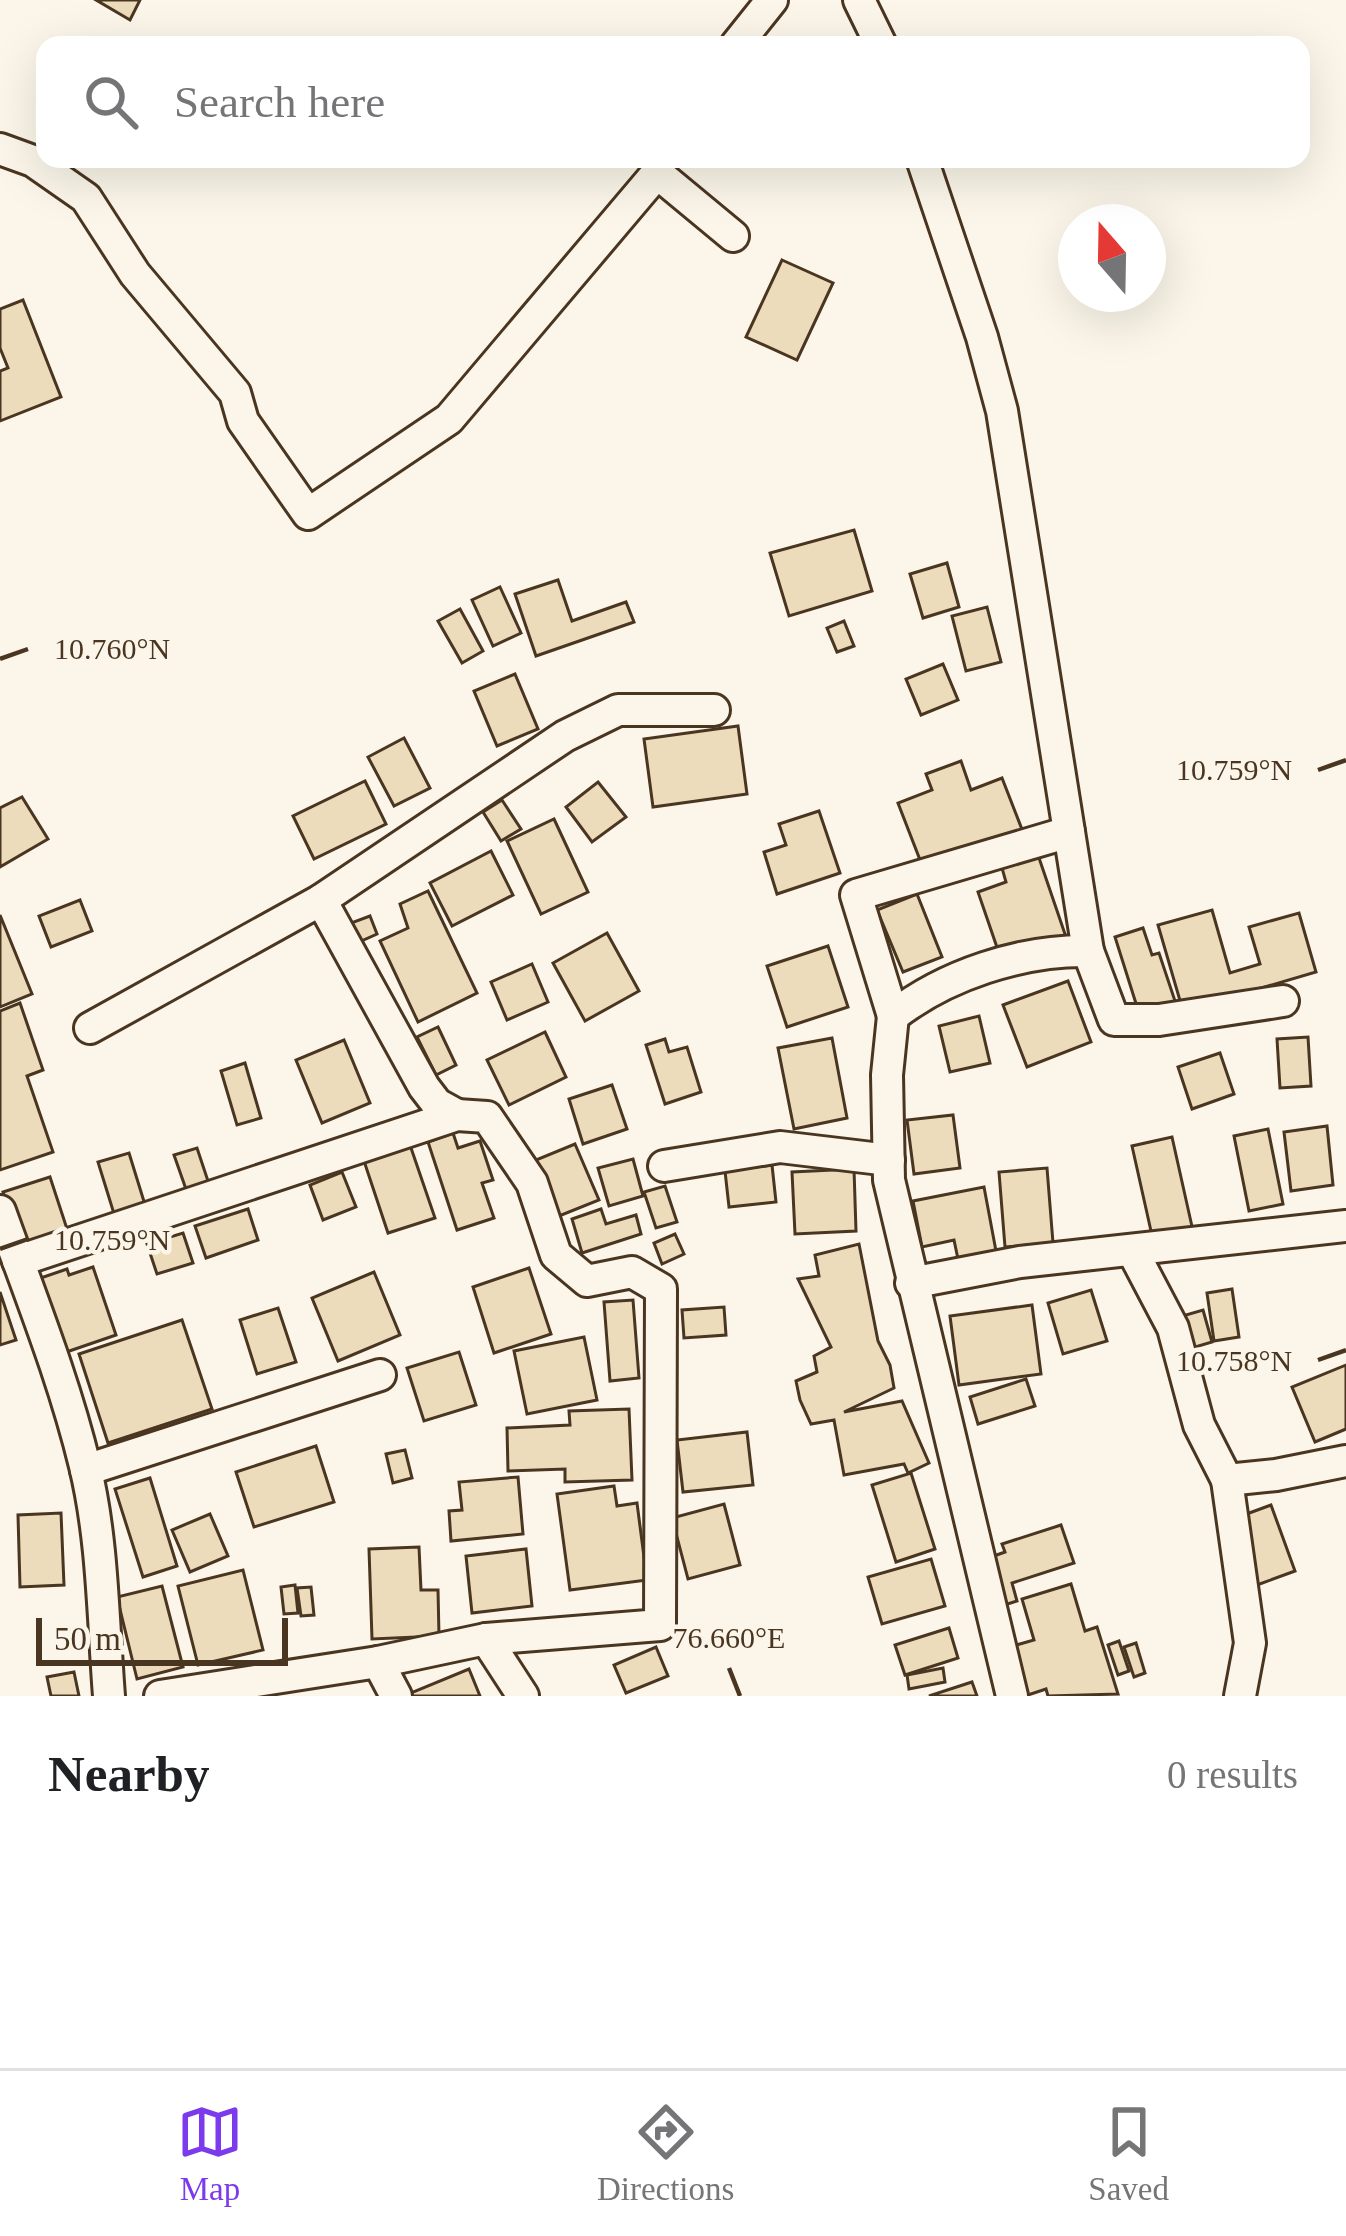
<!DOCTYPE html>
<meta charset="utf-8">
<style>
:root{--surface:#fff;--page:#f6f6f6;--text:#202124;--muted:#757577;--line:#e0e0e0;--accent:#7c3aed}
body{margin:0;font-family:Georgia,serif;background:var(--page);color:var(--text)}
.compass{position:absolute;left:1058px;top:204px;width:108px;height:108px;border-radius:50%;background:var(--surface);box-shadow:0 12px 48px #0002;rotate:340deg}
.scale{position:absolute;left:36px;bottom:30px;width:252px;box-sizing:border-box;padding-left:12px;border:6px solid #4a3520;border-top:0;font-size:33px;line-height:42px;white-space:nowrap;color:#4a3520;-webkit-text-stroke:9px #fbf6e9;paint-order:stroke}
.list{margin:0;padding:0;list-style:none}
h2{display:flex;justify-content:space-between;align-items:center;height:156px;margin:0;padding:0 48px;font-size:51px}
h2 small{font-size:39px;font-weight:400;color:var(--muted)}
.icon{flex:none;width:66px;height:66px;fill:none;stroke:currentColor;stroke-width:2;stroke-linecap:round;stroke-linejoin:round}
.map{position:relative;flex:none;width:1346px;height:1696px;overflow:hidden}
.search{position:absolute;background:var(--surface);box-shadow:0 12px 48px #0002;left:36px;right:36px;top:36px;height:132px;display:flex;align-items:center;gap:30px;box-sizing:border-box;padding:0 42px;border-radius:24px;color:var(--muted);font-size:45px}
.sheet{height:372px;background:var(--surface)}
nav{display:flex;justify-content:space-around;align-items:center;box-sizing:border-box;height:168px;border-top:3px solid var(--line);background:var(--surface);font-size:33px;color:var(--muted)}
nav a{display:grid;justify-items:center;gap:6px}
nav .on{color:var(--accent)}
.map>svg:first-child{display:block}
</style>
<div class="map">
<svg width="1346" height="1696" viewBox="0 0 1346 1696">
<rect width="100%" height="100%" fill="#fbf6e9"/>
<g fill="#ecdcbc" stroke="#4a3520" stroke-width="3">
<polygon points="96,0 140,0 130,20"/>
<polygon points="782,260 833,283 797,360 746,337"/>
<polygon points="23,300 61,397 0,421 0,371 8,368 0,348 0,309"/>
<polygon points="854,530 872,591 789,616 770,553"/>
<polygon points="947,563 959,607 923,618 910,574"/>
<polygon points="558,580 572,621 626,602 634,622 536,656 515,594"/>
<polygon points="500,587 521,633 493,646 472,600"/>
<polygon points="987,607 1001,662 966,671 952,616"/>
<polygon points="460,609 483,651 462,663 438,621"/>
<polygon points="844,621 854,646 837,652 827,628"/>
<polygon points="943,664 958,700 921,715 906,679"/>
<polygon points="515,674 538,729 497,746 474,691"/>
<polygon points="738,726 747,794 653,807 644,739"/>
<polygon points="404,738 430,788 394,806 368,757"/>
<polygon points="961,761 971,790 1002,778 1023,832 986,847 984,841 922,865 898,803 932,790 926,774"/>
<polygon points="365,781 386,824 314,859 293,816"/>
<polygon points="598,782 626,817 592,842 566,807"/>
<polygon points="22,797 48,839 0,867 0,808"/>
<polygon points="502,800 521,829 501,841 483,812"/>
<polygon points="819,811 840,873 777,894 764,852 786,845 779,824"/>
<polygon points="554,819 588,892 541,914 507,841"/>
<polygon points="491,851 513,895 452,926 430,883"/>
<polygon points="1038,855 1066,937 1001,959 978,892 1006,882 1002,868"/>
<polygon points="428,891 477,993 418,1022 380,941 408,928 400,904"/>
<polygon points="917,894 942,957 903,972 877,910"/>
<polygon points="80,900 92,931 51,947 39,916"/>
<polygon points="1212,910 1230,973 1260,964 1249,927 1299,913 1316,972 1183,1011 1158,925"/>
<polygon points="0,915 32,994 0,1007"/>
<polygon points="370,916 377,934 359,942 351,923"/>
<polygon points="1143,928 1152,955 1159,953 1175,1001 1139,1013 1115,937"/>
<polygon points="607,933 639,991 585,1021 553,963"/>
<polygon points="828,946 848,1007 787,1027 767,966"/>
<polygon points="532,964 548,1002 507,1020 491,982"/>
<polygon points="1068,981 1091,1042 1027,1067 1003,1005"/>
<polygon points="20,1003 43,1070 27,1076 53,1152 0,1170 0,1011"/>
<polygon points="979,1016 990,1063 950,1072 939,1026"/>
<polygon points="438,1027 456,1065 436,1075 417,1037"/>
<polygon points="545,1032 566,1077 509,1105 487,1060"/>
<polygon points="1308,1037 1311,1086 1280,1088 1277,1039"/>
<polygon points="832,1038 847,1118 794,1129 778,1048"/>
<polygon points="665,1039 669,1052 687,1047 701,1092 665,1104 646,1045"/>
<polygon points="344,1040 370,1103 322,1123 296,1060"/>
<polygon points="1220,1053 1234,1094 1192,1109 1178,1067"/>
<polygon points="245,1063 261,1118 237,1125 221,1071"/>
<polygon points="612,1085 627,1129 583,1144 569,1099"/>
<polygon points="953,1115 960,1168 914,1174 907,1120"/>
<polygon points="1327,1126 1333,1185 1291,1191 1284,1132"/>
<polygon points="1268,1129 1283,1204 1249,1211 1234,1136"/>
<polygon points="453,1133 458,1148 480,1141 493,1180 482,1183 494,1218 457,1230 428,1142"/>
<polygon points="1172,1137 1193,1231 1153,1240 1132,1146"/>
<polygon points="575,1144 599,1200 554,1218 531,1162"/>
<polygon points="410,1145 435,1218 388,1233 364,1161"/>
<polygon points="197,1148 209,1184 187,1192 174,1155"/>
<polygon points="129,1153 146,1208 115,1217 98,1162"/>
<polygon points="633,1159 643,1196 609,1206 598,1168"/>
<polygon points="772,1165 776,1202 729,1207 725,1171"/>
<polygon points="1047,1168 1053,1243 1005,1247 999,1172"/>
<polygon points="854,1169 856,1231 795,1234 792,1172"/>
<polygon points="342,1172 356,1207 323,1220 310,1185"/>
<polygon points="50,1177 70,1238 23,1254 3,1192"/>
<polygon points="665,1186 677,1222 656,1228 644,1192"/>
<polygon points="984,1187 996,1251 958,1259 954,1240 922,1247 913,1201"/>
<polygon points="248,1209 258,1240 206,1258 195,1226"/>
<polygon points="601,1209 606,1224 636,1215 641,1234 582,1253 572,1219"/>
<polygon points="183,1233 193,1263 157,1274 147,1244"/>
<polygon points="675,1234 684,1254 662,1264 654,1243"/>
<polygon points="859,1244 878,1341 890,1365 894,1388 844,1412 902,1401 929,1463 908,1473 904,1464 844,1475 834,1420 811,1424 800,1400 796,1381 817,1372 814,1356 831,1347 798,1279 819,1276 815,1255"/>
<polygon points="93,1267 116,1335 46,1359 20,1285 67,1269 69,1275"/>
<polygon points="529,1268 551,1334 494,1353 473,1287"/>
<polygon points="374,1272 400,1335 338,1361 312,1298"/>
<polygon points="1232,1289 1239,1337 1214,1341 1207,1293"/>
<polygon points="1091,1290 1107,1341 1063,1354 1048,1303"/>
<polygon points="0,1292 16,1340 0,1345"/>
<polygon points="633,1300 639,1378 610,1381 604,1302"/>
<polygon points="1032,1305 1041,1374 959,1385 950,1316"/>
<polygon points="724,1307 726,1335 684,1338 682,1310"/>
<polygon points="278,1308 296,1362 257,1374 240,1320"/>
<polygon points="1203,1310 1212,1342 1182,1351 1172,1319"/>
<polygon points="182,1320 212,1409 108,1443 79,1354"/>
<polygon points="584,1337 597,1400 527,1414 514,1351"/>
<polygon points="459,1352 476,1405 424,1421 407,1368"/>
<polygon points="1346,1365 1346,1429 1315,1442 1292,1387"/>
<polygon points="1026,1379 1035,1406 978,1424 970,1397"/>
<polygon points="629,1409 632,1480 565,1482 565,1469 508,1471 507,1428 570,1425 569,1411"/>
<polygon points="747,1432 753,1485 683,1492 677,1440"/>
<polygon points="316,1446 334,1502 254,1527 236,1472"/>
<polygon points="405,1450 412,1478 393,1483 386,1454"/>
<polygon points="911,1473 935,1549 896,1562 872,1485"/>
<polygon points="518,1477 523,1534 451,1541 449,1511 462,1510 459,1482"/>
<polygon points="150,1478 177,1566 143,1577 115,1489"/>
<polygon points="614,1486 617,1506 637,1503 647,1580 570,1590 557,1494"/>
<polygon points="724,1504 740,1565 688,1579 672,1518"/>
<polygon points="1271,1505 1295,1571 1257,1585 1233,1519"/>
<polygon points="61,1513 64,1585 20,1587 18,1515"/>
<polygon points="210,1514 228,1556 190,1572 172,1530"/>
<polygon points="1061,1525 1074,1563 1012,1583 1017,1601 995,1608 980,1561 1005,1552 1002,1544"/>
<polygon points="419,1547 421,1590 438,1590 439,1636 372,1639 369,1549"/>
<polygon points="526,1549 532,1606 472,1613 466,1556"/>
<polygon points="931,1559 945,1606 882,1624 868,1577"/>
<polygon points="243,1570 263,1650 198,1665 178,1586"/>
<polygon points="1071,1584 1085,1631 1097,1627 1118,1694 1048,1696 1046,1689 1028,1695 1013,1646 1034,1640 1022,1599"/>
<polygon points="295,1585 298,1613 284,1614 281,1587"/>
<polygon points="162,1586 183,1667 137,1679 117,1597"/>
<polygon points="311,1587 314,1615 301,1616 297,1588"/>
<polygon points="949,1628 958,1658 905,1675 895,1645"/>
<polygon points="1119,1641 1129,1671 1118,1675 1108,1645"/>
<polygon points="1136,1643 1145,1673 1134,1677 1124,1647"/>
<polygon points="656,1647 668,1676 626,1693 614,1665"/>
<polygon points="943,1668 945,1682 909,1689 907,1675"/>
<polygon points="469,1669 480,1696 407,1696 406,1695"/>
<polygon points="74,1672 79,1696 51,1696 47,1677"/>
<polygon points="972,1682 977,1696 929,1696"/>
</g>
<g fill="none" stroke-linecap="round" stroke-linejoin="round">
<defs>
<g id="minor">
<polyline points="859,0 881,45"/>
<polyline points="736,45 772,0"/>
<polyline points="0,149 33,161 86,198 135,274 235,393 243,421 308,514 449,419 657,173"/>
<polyline points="662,159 657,173 733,236"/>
<polyline points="922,159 982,337 1002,411 1088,951"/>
<polyline points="321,900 424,1087 437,1104 457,1115"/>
<polyline points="893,1016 856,895 1069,832"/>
<polyline points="90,1028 321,900 565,736 618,710 714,710"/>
<polyline points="664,1166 780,1147 889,1160"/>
<path d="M0 1211C30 1295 64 1379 85 1466 103 1540 103 1620 109 1696"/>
<polyline points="1133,1252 1173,1328 1199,1425 1227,1480 1276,1475 1346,1461"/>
<polyline points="18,1261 457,1115 487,1117 532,1183 556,1255 587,1281 632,1272 661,1289 660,1625 486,1639 378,1662 160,1696"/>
<polyline points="911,1283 1020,1262 1346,1226"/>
<polyline points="86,1470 380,1375"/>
<polyline points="1227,1480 1250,1643 1240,1696"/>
<polyline points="486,1639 523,1696"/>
<polyline points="378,1662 396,1696"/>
<path d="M1012 1696 889 1180 887 1075 893 1016C945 975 1021 950 1088 951L1114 1020H1159L1283 1001"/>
</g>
</defs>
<use href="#minor" stroke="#4a3520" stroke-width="36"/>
<use href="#minor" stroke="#fbf6e9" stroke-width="30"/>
</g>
<path fill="none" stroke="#4a3520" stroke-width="4.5" d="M0 659 28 649M1318 770 1346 760M0 1249 28 1239M1318 1360 1346 1350M729 1668 740 1696"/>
<g font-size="30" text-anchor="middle" fill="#4a3520" stroke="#fbf6e9" stroke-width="9" stroke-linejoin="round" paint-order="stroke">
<text x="112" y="659">10.760°N</text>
<text x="1234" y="780">10.759°N</text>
<text x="112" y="1250">10.759°N</text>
<text x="1234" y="1371">10.758°N</text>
<text x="729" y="1648">76.660°E</text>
</g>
</svg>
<svg class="compass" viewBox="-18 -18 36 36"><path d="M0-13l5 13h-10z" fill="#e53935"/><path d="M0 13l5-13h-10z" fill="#757577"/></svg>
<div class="scale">50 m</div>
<div class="search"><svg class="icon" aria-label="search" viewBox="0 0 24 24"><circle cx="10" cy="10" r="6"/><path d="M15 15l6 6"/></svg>Search here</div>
</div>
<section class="sheet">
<h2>Nearby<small>0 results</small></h2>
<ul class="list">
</ul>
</section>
<nav>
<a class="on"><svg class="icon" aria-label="map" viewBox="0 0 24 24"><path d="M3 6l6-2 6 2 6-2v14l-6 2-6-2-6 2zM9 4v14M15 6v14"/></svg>Map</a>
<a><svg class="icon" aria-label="directions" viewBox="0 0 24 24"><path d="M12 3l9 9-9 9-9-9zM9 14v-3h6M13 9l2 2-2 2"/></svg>Directions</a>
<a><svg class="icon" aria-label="saved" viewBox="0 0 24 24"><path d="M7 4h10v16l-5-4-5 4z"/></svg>Saved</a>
</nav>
